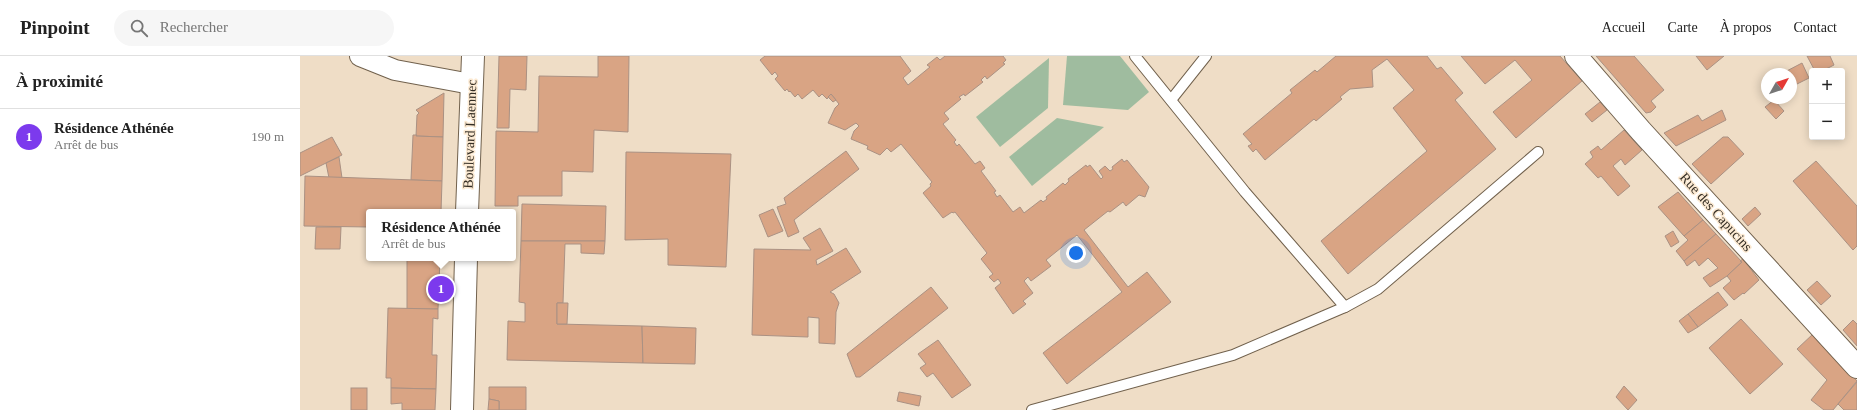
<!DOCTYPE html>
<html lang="fr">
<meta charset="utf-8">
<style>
:root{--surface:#fff;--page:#f6f6f6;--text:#222;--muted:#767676;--line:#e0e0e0;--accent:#7c3aed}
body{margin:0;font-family:Georgia,serif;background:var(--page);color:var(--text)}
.controls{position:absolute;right:12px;top:12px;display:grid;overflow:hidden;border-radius:4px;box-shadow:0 2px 10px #0003}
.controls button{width:36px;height:36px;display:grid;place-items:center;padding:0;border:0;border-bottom:1px solid var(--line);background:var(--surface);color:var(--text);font:20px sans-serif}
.compass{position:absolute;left:1461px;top:12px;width:36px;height:36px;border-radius:50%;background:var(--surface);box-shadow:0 2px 10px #0003;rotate:51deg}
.you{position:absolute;left:776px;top:197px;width:14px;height:14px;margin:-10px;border:3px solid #fff;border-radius:50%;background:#1a73e8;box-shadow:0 0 0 6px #1a73e833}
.badge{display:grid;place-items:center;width:26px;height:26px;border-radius:50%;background:var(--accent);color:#fff;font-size:13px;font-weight:700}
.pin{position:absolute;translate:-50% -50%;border:2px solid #fff;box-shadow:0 1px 4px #0006}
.popup{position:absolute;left:66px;top:153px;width:150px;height:52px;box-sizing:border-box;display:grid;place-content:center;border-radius:4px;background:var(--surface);filter:drop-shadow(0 1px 3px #0005);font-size:13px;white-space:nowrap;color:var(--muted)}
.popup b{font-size:15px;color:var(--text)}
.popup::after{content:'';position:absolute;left:50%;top:100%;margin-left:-8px;border:8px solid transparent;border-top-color:var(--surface)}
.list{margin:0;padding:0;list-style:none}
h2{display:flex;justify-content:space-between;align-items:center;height:52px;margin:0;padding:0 16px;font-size:17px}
h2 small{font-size:13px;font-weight:400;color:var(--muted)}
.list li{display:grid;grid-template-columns:26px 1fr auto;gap:12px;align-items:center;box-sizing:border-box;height:56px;padding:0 16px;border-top:1px solid var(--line)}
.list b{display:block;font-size:15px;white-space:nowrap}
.list p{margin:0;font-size:13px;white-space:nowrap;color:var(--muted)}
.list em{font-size:13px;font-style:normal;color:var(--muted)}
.icon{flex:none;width:22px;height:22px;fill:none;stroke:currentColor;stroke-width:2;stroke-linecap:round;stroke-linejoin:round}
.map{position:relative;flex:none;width:1557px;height:354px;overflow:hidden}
header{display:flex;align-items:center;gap:24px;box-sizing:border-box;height:56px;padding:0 20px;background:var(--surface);border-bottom:1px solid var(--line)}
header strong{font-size:19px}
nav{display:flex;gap:22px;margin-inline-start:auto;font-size:14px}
.search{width:280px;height:36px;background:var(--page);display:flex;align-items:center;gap:10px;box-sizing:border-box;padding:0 14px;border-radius:22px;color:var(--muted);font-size:15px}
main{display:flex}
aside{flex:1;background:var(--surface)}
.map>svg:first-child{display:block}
</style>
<header>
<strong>Pinpoint</strong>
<div class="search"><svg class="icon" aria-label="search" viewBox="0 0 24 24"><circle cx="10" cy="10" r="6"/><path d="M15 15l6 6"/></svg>Rechercher</div>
<nav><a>Accueil</a><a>Carte</a><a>À propos</a><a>Contact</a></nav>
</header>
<main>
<aside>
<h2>À proximité<small></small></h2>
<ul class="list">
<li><span class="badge">1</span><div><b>Résidence Athénée</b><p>Arrêt de bus</p></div><em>190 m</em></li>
</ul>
</aside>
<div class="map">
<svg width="1557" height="354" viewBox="0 0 1557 354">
<rect width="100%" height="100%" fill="#efddc6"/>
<g fill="#9fbc9f">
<polygon points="767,0 820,0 849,36 828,54 763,49"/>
<polygon points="749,2 748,52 700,91 676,61"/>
<polygon points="757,62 804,71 732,130 709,101"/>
</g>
<g fill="#d9a484" stroke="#aa9183">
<polygon points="199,0 227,0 226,34 210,33 209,72 197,72"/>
<polygon points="298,0 329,0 328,76 294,74 293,116 262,115 262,140 218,140 218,150 195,150 196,75 238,76 239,20 298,21"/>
<polygon points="465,0 600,0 611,15 603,22 608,29 630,11 627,9 637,1 640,4 645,0 703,0 706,4 703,7 705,8 687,23 685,20 681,24 683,26 665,40 664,38 659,41 661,43 644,57 649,63 643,68 656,84 654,86 657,90 659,88 675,108 680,105 685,112 681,115 696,135 694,136 697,141 700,139 713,156 720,151 724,157 741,144 743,146 747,143 746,141 763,127 765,129 769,125 768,123 786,109 787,111 790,109 801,123 803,121 799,115 805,110 810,115 813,113 812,111 822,103 824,106 827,104 849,131 845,141 839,139 826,150 823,146 810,156 808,155 784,174 828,231 847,216 871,246 767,328 743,297 822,236 777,179 746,204 751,210 731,225 728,221 724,225 733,237 723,245 726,248 713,258 695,232 701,227 698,223 694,226 689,221 693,218 681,203 687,197 655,156 653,157 652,156 643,162 623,137 631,130 630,128 632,126 601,88 591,96 587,92 580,99 567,93 568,90 551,83 554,75 559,70 556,67 545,74 528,67 535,52 539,48 531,38 527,43 522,38 519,41 513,34 502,43 498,38 495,41 490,35 489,36 487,33 485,35 475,23 478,20 475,16 472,19 460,4"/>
<polygon points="1036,0 1127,0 1137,13 1141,11 1163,37 1155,44 1196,93 1048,218 1021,185 1127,95 1093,52 1114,34 1087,3 1072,14 1073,31 1050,33 1040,41 1042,43 1016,65 1014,63 965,104 956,93 953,96 948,90 952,88 943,78 992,37 990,34 1015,14 1017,16"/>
<polygon points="1161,0 1260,0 1282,25 1216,82 1193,56 1232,24 1215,4 1185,28"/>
<polygon points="1296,0 1334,0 1364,34 1351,45 1356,51 1351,56 1346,57"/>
<polygon points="1396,0 1424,0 1407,14"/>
<polygon points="1507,0 1530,0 1534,9 1522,15 1515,15"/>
<polygon points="1502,7 1509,22 1491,31 1491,18 1481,18"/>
<polygon points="144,37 143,81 116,80 117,59 119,57 116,54"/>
<polygon points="531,38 536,44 533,46 528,41"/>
<polygon points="1474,44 1484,55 1476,63 1465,51"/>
<polygon points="1300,46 1307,54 1292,66 1285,58"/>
<polygon points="1422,54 1426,64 1376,90 1364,77 1398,59 1402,65"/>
<polygon points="1324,74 1342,94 1325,109 1321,103 1313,110 1330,130 1318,140 1301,120 1298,122 1285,108 1293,101 1290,96 1298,90 1301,94"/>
<polygon points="113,79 117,79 116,80 143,81 142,125 111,124"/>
<polygon points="32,81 42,99 0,120 0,97"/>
<polygon points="1423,81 1428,81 1444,98 1411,128 1392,108"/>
<polygon points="546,95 559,113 494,164 499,176 488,181 477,151 486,148 484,142"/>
<polygon points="326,96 431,98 426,211 368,209 368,183 325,184"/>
<polygon points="39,101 42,122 29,122 26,107"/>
<polygon points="1516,105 1557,150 1557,190 1553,194 1493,125"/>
<polygon points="5,120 142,125 141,156 69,156 69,171 4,170"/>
<polygon points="1378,136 1403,164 1384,180 1358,151"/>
<polygon points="222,148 306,150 305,185 221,185"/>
<polygon points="1455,151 1461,158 1448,170 1442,163"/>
<polygon points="473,153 483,175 468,181 459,159"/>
<polygon points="1403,164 1416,178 1384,205 1376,195 1388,184 1384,180"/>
<polygon points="16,171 41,171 40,193 15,193"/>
<polygon points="520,172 533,195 516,204 517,209 546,192 561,216 530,236 534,238 539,247 536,256 535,288 519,287 519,262 508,261 508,281 452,279 454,193 511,194 503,182"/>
<polygon points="1373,175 1379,186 1371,191 1365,180"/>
<polygon points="1416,178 1442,206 1427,220 1410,231 1403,222 1418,212 1408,202 1399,210 1395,204 1387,210 1384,205"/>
<polygon points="221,185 305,185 304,198 281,197 281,188 265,188 263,247 257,247 257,268 342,270 343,307 207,304 208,265 225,266 225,247 219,246"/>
<polygon points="107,202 140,202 138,253 107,253"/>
<polygon points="1443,203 1459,224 1444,238 1443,237 1434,244 1423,232 1431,225 1427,220 1442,206 1440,205"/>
<polygon points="1517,225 1531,240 1521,249 1507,234"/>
<polygon points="631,231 648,252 560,321 556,321 547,298"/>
<polygon points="1418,236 1428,249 1398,271 1388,258"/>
<polygon points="257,247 268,247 267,268 257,268"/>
<polygon points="88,252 138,253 138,263 133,262 132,299 137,299 136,333 91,332 91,322 86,322"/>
<polygon points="1388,258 1398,271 1388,277 1379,265"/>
<polygon points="1441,263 1483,308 1450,338 1409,292"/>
<polygon points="1553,264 1557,268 1557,290 1543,274"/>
<polygon points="342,270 396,272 395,308 343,307"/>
<polygon points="1513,278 1557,325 1533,354 1524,354 1511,344 1527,324 1497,293"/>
<polygon points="638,284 671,329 652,342 633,317 627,321 620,312 626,308 618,298"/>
<polygon points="1557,326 1557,354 1544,354 1538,348"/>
<polygon points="1324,330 1337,344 1328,354 1316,341"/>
<polygon points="189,331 226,331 226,354 199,354 199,345 189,343"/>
<rect x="51" y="332" width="16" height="22"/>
<polygon points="91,332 136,333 135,354 102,354 102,347 91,348"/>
<polygon points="599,336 621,340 619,350 597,345"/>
<polygon points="189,343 199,345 199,354 188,354"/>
</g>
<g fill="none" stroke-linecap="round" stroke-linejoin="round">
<defs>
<g id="service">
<polyline points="835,0 945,136 1045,251 1078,233 1238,96"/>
<polyline points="871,44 906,0"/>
<polyline points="732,354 933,299 1045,251"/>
</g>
<polyline id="minor" points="60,0 95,14 171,28"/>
<g id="tertiary">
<polyline points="1276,0 1341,75 1557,311"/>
<polyline points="167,156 173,0"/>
<polyline points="162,354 166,202"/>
</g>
</defs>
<use href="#service" stroke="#71614d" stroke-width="12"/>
<use href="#minor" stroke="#71614d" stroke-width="22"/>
<use href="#tertiary" stroke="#71614d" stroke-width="24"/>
<use href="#service" stroke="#fff" stroke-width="10"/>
<use href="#minor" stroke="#fff" stroke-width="20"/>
<use href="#tertiary" stroke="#fff" stroke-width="22"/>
</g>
<g text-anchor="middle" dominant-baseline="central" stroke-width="3" stroke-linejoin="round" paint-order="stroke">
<g font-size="14" fill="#352e25" stroke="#fcead3">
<text transform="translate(170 78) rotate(-88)">Boulevard Laennec</text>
<text transform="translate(1416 156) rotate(48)">Rue des Capucins</text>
</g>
</g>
</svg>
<div class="controls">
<button>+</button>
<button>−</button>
</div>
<svg class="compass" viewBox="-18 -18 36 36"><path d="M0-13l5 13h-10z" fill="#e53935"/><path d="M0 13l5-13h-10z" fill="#767676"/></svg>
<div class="you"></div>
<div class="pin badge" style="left:141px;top:233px">1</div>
<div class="popup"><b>Résidence Athénée</b>Arrêt de bus</div>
</div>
</main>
